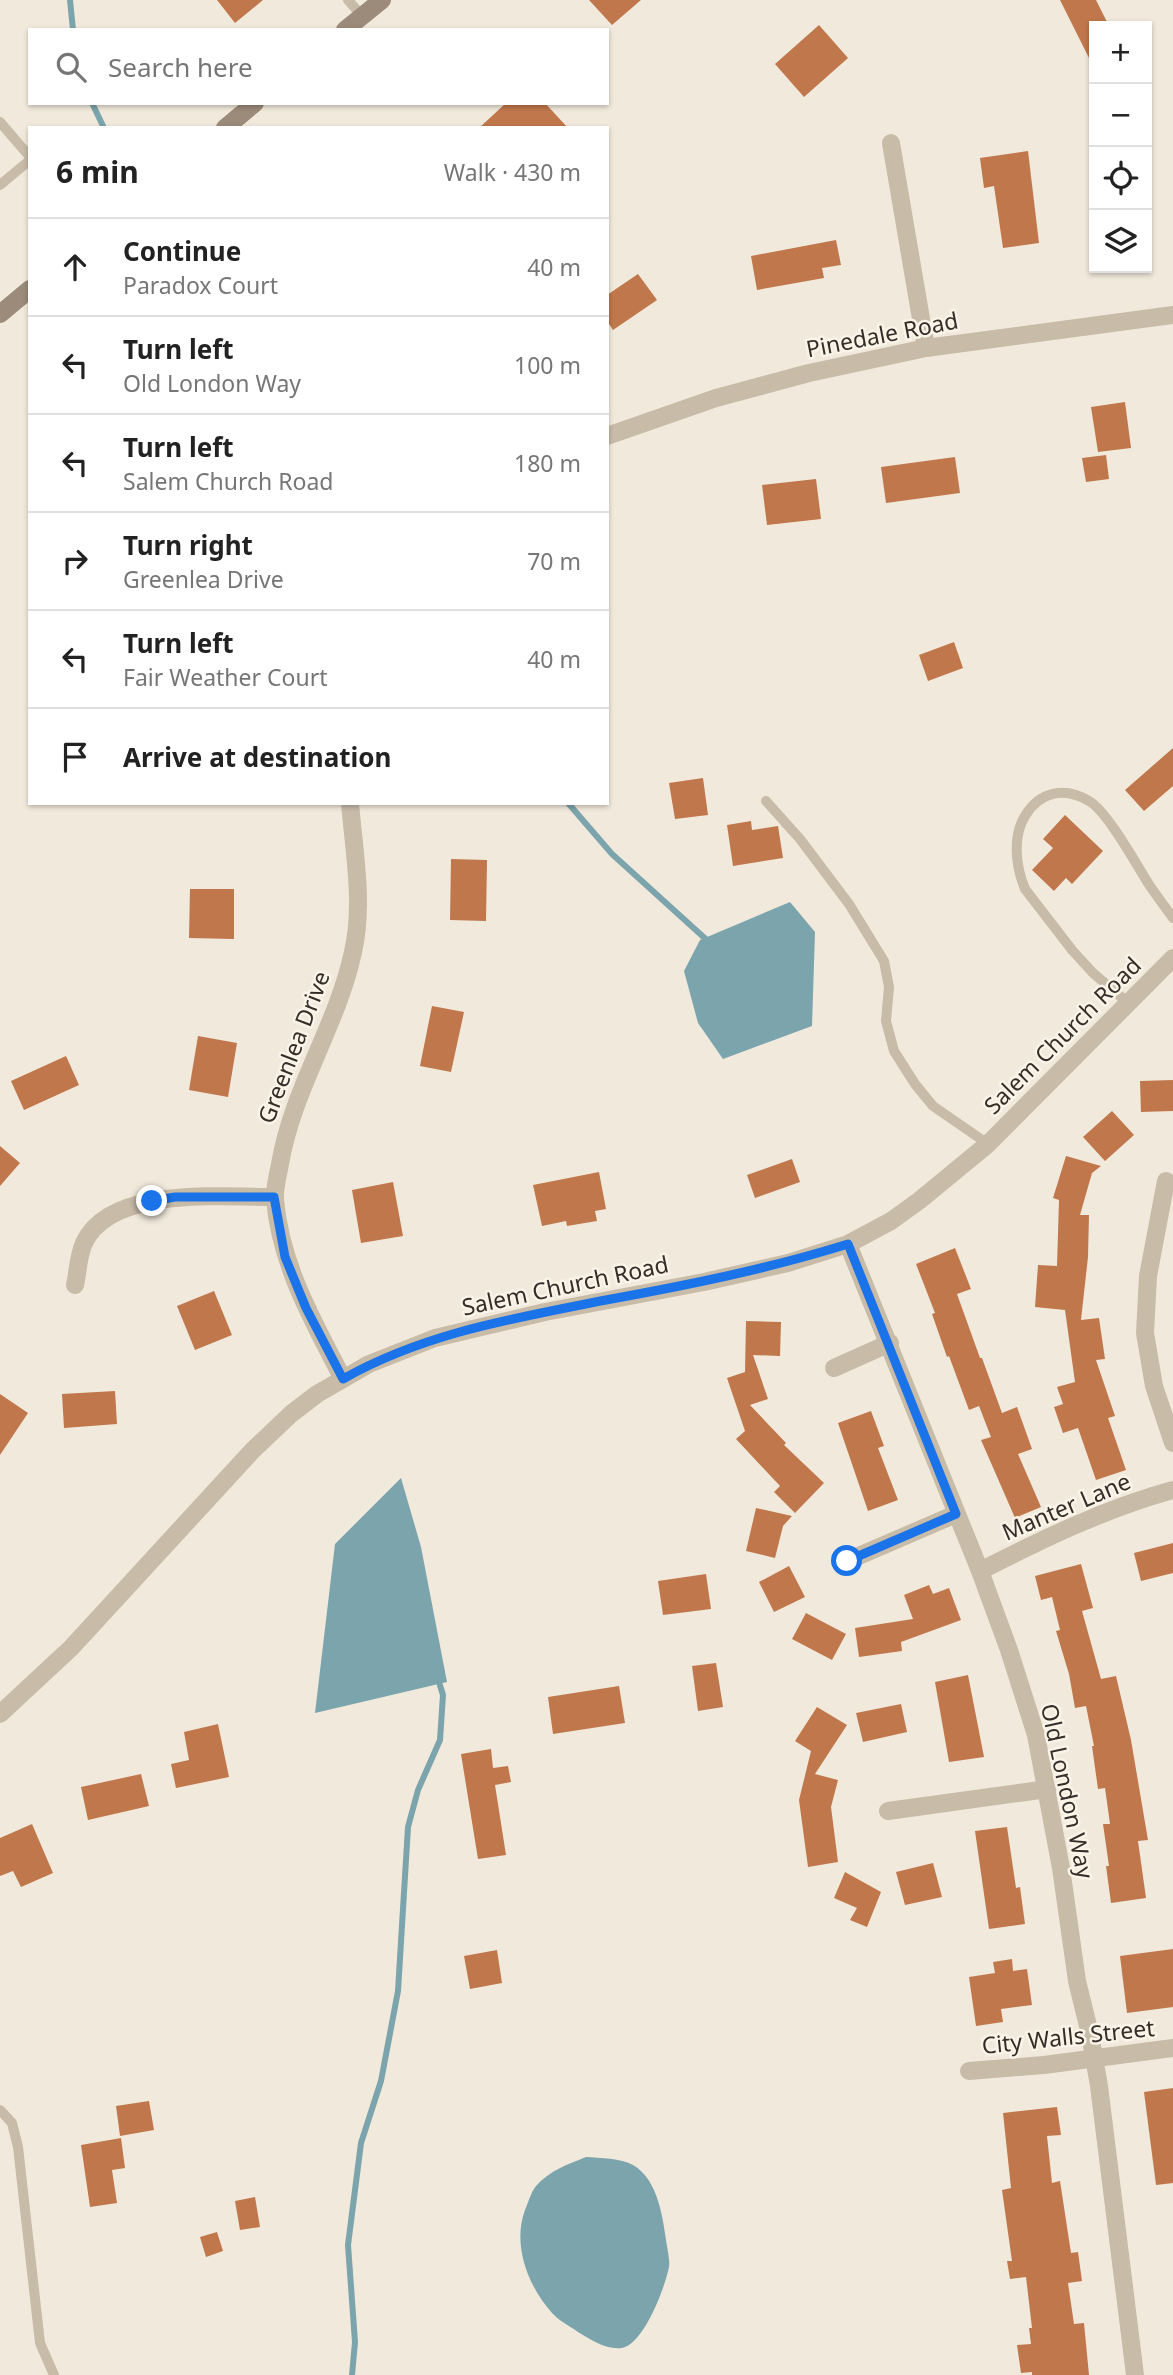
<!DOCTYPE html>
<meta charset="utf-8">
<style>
:root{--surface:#fff;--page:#f2f2f2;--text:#222;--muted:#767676;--line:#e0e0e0}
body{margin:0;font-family:"Noto Sans",sans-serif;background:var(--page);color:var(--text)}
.controls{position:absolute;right:21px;top:21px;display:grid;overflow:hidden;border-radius:0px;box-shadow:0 2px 5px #0004}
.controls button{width:63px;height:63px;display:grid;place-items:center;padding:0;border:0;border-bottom:2px solid var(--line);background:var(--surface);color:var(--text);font:35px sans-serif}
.stop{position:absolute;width:21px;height:21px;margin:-16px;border:5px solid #1a73e8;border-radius:50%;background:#fff}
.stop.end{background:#1a73e8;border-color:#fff;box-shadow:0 2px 7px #0008}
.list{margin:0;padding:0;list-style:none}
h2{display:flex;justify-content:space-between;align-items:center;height:91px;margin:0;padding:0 28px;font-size:30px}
h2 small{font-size:23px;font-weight:400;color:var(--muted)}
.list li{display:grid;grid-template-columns:46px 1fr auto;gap:21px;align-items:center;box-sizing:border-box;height:98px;padding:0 28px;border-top:2px solid var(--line)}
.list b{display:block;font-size:26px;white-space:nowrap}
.list p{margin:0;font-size:23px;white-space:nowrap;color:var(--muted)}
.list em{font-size:23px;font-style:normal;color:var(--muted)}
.icon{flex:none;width:38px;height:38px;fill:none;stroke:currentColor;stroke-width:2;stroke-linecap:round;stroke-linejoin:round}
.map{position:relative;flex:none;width:1173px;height:2375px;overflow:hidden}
.search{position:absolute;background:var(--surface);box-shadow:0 2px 5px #0004;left:28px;top:28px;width:581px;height:77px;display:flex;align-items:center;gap:18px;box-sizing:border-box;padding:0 24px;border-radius:0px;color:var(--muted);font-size:26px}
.panel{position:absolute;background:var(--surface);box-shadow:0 2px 5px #0004;left:28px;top:126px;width:581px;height:679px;border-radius:0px}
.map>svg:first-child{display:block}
</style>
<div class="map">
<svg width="1173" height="2375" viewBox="0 0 1173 2375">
<rect width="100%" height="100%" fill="#f1eadc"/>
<g fill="#7ca4ac">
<polygon points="790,902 815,932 812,1026 723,1059 698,1023 684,971 700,940"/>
<polygon points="401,1478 421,1547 447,1682 315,1713 335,1544"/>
<path d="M586 2157C600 2158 621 2158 633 2165 659 2180 663 2220 667 2246 668 2253 670 2261 669 2267 665 2287 644 2344 622 2348 606 2350 591 2340 578 2332 570 2326 559 2321 552 2313 528 2286 512 2245 525 2210 528 2203 531 2192 536 2186 549 2171 568 2164 586 2157Z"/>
</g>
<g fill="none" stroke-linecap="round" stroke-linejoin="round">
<g stroke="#7ca4ac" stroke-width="6">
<polyline points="70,0 73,30"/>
<polyline points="92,103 104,128"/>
<polyline points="568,803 612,854 709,942"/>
<polyline points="352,2375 355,2342 348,2245 361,2143 381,2081 398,1991 408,1827 418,1790 440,1740 443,1695 438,1679"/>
</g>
</g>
<g fill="#c0774b">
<polygon points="217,0 263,0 235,23"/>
<polygon points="589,0 641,0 612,25"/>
<polygon points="1060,0 1096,0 1109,26 1094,26 1094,68"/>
<polygon points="819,25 848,58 804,97 775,64"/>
<polygon points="506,103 545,103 568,128 479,128"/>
<polygon points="1028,151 1039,243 1003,248 994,186 984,188 980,158"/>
<polygon points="836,240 841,265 822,268 824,278 757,290 751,256"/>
<polygon points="638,274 657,300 613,330 607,321 607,295"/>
<polygon points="1125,402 1131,448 1098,452 1091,407"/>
<polygon points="1106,455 1109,479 1086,482 1082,458"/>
<polygon points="955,457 960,493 886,503 881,467"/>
<polygon points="816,479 821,519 767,525 762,485"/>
<polygon points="954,642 963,668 928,681 919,655"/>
<polygon points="1173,748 1173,786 1144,811 1125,790"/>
<polygon points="703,778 708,815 675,819 669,783"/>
<polygon points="1065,815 1103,851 1072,884 1066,878 1054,891 1032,870 1053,848 1043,839"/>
<polygon points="751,821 752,830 778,826 783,858 733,866 727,825"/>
<polygon points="451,859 487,860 486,921 450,920"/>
<polygon points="190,889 234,889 234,939 189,938"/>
<polygon points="432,1006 464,1012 451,1072 420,1066"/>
<polygon points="198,1036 237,1043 228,1097 189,1090"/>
<polygon points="66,1056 79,1085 24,1110 11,1081"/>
<polygon points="1173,1080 1173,1111 1141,1112 1140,1081"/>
<polygon points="1112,1111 1134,1135 1105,1161 1083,1137"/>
<polygon points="0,1146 20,1163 0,1186"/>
<polygon points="1066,1156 1101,1166 1092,1173 1080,1215 1089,1215 1088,1257 1081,1320 1099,1318 1105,1359 1096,1360 1115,1416 1108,1418 1126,1470 1096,1480 1078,1428 1063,1433 1054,1407 1063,1404 1057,1387 1075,1382 1065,1310 1035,1307 1038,1265 1057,1266 1059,1200 1053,1198"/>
<polygon points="792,1159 800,1182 755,1198 747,1175"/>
<polygon points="599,1172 606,1209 595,1211 597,1221 567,1226 566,1221 542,1226 533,1185"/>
<polygon points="393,1182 403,1236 361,1243 352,1190"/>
<polygon points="955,1248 971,1289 957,1294 980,1358 982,1358 1002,1413 1017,1407 1032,1449 1018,1454 1041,1507 1015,1518 981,1440 991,1437 979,1406 969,1410 949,1356 947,1357 932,1314 935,1313 916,1264"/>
<polygon points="214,1291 232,1335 195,1350 177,1306"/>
<polygon points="746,1321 781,1322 780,1356 753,1355 768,1399 750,1405 786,1443 784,1445 824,1483 795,1513 774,1492 780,1486 736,1439 745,1431 727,1378 745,1372"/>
<polygon points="115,1391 117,1424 64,1428 62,1394"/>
<polygon points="0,1394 28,1413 0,1455"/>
<polygon points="871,1411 884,1446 878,1448 898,1500 868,1511 838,1423"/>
<polygon points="756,1508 792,1516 783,1526 775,1558 746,1551"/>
<polygon points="1173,1543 1173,1573 1141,1581 1134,1553"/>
<polygon points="1081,1564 1093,1608 1082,1611 1101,1679 1116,1676 1131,1740 1148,1840 1138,1841 1146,1898 1111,1903 1106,1866 1109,1866 1103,1824 1110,1824 1105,1788 1098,1789 1092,1746 1094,1746 1086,1706 1075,1708 1069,1674 1056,1631 1060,1630 1052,1597 1041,1600 1035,1576"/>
<polygon points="789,1566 805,1597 774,1612 759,1582"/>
<polygon points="706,1574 711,1609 663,1615 658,1581"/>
<polygon points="929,1585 933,1594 949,1588 961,1620 901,1642 902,1651 859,1657 855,1628 913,1619 904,1595"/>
<polygon points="806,1613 846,1634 832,1660 792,1639"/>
<polygon points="716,1663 723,1707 698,1711 692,1666"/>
<polygon points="968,1675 984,1757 949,1762 935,1682"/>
<polygon points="619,1686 625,1723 553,1734 548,1697"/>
<polygon points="901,1704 907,1732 863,1742 856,1713"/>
<polygon points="817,1707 847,1725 815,1774 838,1780 831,1807 838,1862 808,1867 799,1800 811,1751 795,1741"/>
<polygon points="218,1724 229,1777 176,1788 171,1764 189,1760 184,1732"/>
<polygon points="491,1749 493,1768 508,1766 511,1782 495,1785 506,1855 478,1859 461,1754"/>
<polygon points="141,1774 149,1806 88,1820 81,1787"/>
<polygon points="32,1824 53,1873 21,1887 13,1871 0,1876 0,1838"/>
<polygon points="1007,1827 1016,1888 1020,1887 1025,1924 989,1929 975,1831"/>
<polygon points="933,1863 942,1897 905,1905 896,1872"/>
<polygon points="845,1872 881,1892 867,1927 850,1920 857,1908 834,1898"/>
<polygon points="1173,1949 1173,2007 1127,2013 1120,1956"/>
<polygon points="497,1950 502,1983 470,1989 464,1956"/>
<polygon points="1012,1959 1013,1971 1027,1969 1032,2005 1001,2009 1003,2022 976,2026 969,1977 995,1973 993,1962"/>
<polygon points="1173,2088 1173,2183 1156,2185 1144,2092"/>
<polygon points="149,2101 154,2130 120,2136 116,2106"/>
<polygon points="1057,2107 1061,2135 1047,2136 1052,2183 1060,2181 1071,2253 1078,2252 1082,2281 1068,2283 1074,2324 1084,2323 1089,2375 1032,2375 1032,2372 1021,2373 1017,2345 1031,2344 1029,2328 1032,2328 1026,2277 1010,2279 1007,2261 1012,2261 1002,2190 1011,2188 1003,2113"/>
<polygon points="121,2138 125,2168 112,2170 117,2203 90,2207 81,2145"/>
<polygon points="255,2197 260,2227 240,2230 235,2201"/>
<polygon points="217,2232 223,2251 206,2257 200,2237"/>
</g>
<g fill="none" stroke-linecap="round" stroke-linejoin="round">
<g stroke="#c8bba8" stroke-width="10">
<polyline points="348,0 362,16"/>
<polyline points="0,122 30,157"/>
<polyline points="0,185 30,160"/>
<polyline points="766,801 800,839 849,904 884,961 889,987 886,1021 894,1051 915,1084 933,1106 988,1144"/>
<path d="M1127 1002 1093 973 1072 950 1025 889C1016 867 1012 837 1025 816 1039 792 1064 786 1089 801 1107 811 1136 864 1148 883 1156 895 1165 907 1173 918"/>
<polyline points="0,2110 12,2123 18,2147 40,2343 54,2375"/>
</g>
<g stroke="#c8bba8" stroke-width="18">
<polyline points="891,143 926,348"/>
<polyline points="607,436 716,398 809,373 926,348 1173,315"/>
<polyline points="1166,1181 1148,1276 1145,1333 1154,1386 1173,1443"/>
<polyline points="848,1244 980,1571 1009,1650 1036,1735 1061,1868 1077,1981 1090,2034 1099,2086 1135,2375"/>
<path d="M75 1285C78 1272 78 1256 84 1243 110 1186 223 1197 274 1197"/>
<polyline points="834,1368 890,1343"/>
<path d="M343 1379C313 1321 281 1266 275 1200 274 1189 278 1175 280 1164 293 1088 337 1026 353 952 364 904 354 852 350 803"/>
<polyline points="847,1561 956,1514"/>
<path d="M980 1571C1043 1539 1104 1509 1173 1490"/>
<polyline points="0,1714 71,1648 252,1451 291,1414 317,1394 369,1364 435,1338 545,1312 704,1282 788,1263 848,1244 891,1221 920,1200 988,1144 1173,958"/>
<polyline points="888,1811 1047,1789"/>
<polyline points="969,2071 1044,2065 1173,2048"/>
</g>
<g stroke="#9c8b7a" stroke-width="18">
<polyline points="345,30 382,0"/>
<polyline points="225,128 255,103"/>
<polyline points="0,314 30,289"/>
</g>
</g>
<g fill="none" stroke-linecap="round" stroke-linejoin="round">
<path stroke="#1a73e8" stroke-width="9" d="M152 1201 175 1197H274L285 1257 306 1308 343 1379C424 1333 515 1318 606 1300 688 1285 768 1269 848 1244L956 1514 847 1561"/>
</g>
<g text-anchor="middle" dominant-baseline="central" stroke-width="5" stroke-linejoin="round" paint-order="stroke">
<g font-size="23" fill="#352e28" stroke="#f9f3e8">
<text transform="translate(882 334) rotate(-11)">Pinedale Road</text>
<text transform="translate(1062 1035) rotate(-45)">Salem Church Road</text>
<text transform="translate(293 1047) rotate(-69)">Greenlea Drive</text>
<text transform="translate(565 1285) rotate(-12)">Salem Church Road</text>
<text transform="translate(1066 1506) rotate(-23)">Manter Lane</text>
<text transform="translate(1068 1791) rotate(78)">Old London Way</text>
<text transform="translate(1068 2036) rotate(-6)">City Walls Street</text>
</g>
</g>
</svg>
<div class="controls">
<button>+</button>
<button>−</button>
<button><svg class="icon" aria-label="locate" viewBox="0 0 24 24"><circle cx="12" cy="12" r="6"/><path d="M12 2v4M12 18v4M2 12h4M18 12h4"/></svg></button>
<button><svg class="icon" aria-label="layers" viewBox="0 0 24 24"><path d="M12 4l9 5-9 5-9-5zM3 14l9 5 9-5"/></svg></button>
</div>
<div class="stop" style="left:847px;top:1561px"></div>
<div class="stop end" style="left:152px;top:1201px"></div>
<div class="search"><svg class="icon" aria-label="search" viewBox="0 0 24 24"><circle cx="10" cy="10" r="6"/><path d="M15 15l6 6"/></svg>Search here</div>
<section class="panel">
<h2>6 min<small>Walk · 430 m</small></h2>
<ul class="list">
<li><svg class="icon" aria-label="ahead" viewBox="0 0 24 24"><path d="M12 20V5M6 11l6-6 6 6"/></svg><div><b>Continue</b><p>Paradox Court</p></div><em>40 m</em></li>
<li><svg class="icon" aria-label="left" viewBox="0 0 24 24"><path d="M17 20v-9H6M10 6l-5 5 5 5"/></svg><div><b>Turn left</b><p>Old London Way</p></div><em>100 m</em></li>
<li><svg class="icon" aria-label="left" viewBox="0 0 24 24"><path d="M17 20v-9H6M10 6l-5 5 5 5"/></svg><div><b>Turn left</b><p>Salem Church Road</p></div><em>180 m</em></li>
<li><svg class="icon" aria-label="right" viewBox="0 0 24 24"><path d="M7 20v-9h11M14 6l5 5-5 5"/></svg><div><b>Turn right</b><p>Greenlea Drive</p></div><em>70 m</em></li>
<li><svg class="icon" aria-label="left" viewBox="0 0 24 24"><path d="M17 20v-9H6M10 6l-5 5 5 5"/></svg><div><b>Turn left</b><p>Fair Weather Court</p></div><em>40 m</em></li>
<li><svg class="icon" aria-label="arrive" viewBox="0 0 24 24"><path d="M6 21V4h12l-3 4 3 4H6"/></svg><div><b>Arrive at destination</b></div></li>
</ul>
</section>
</div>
